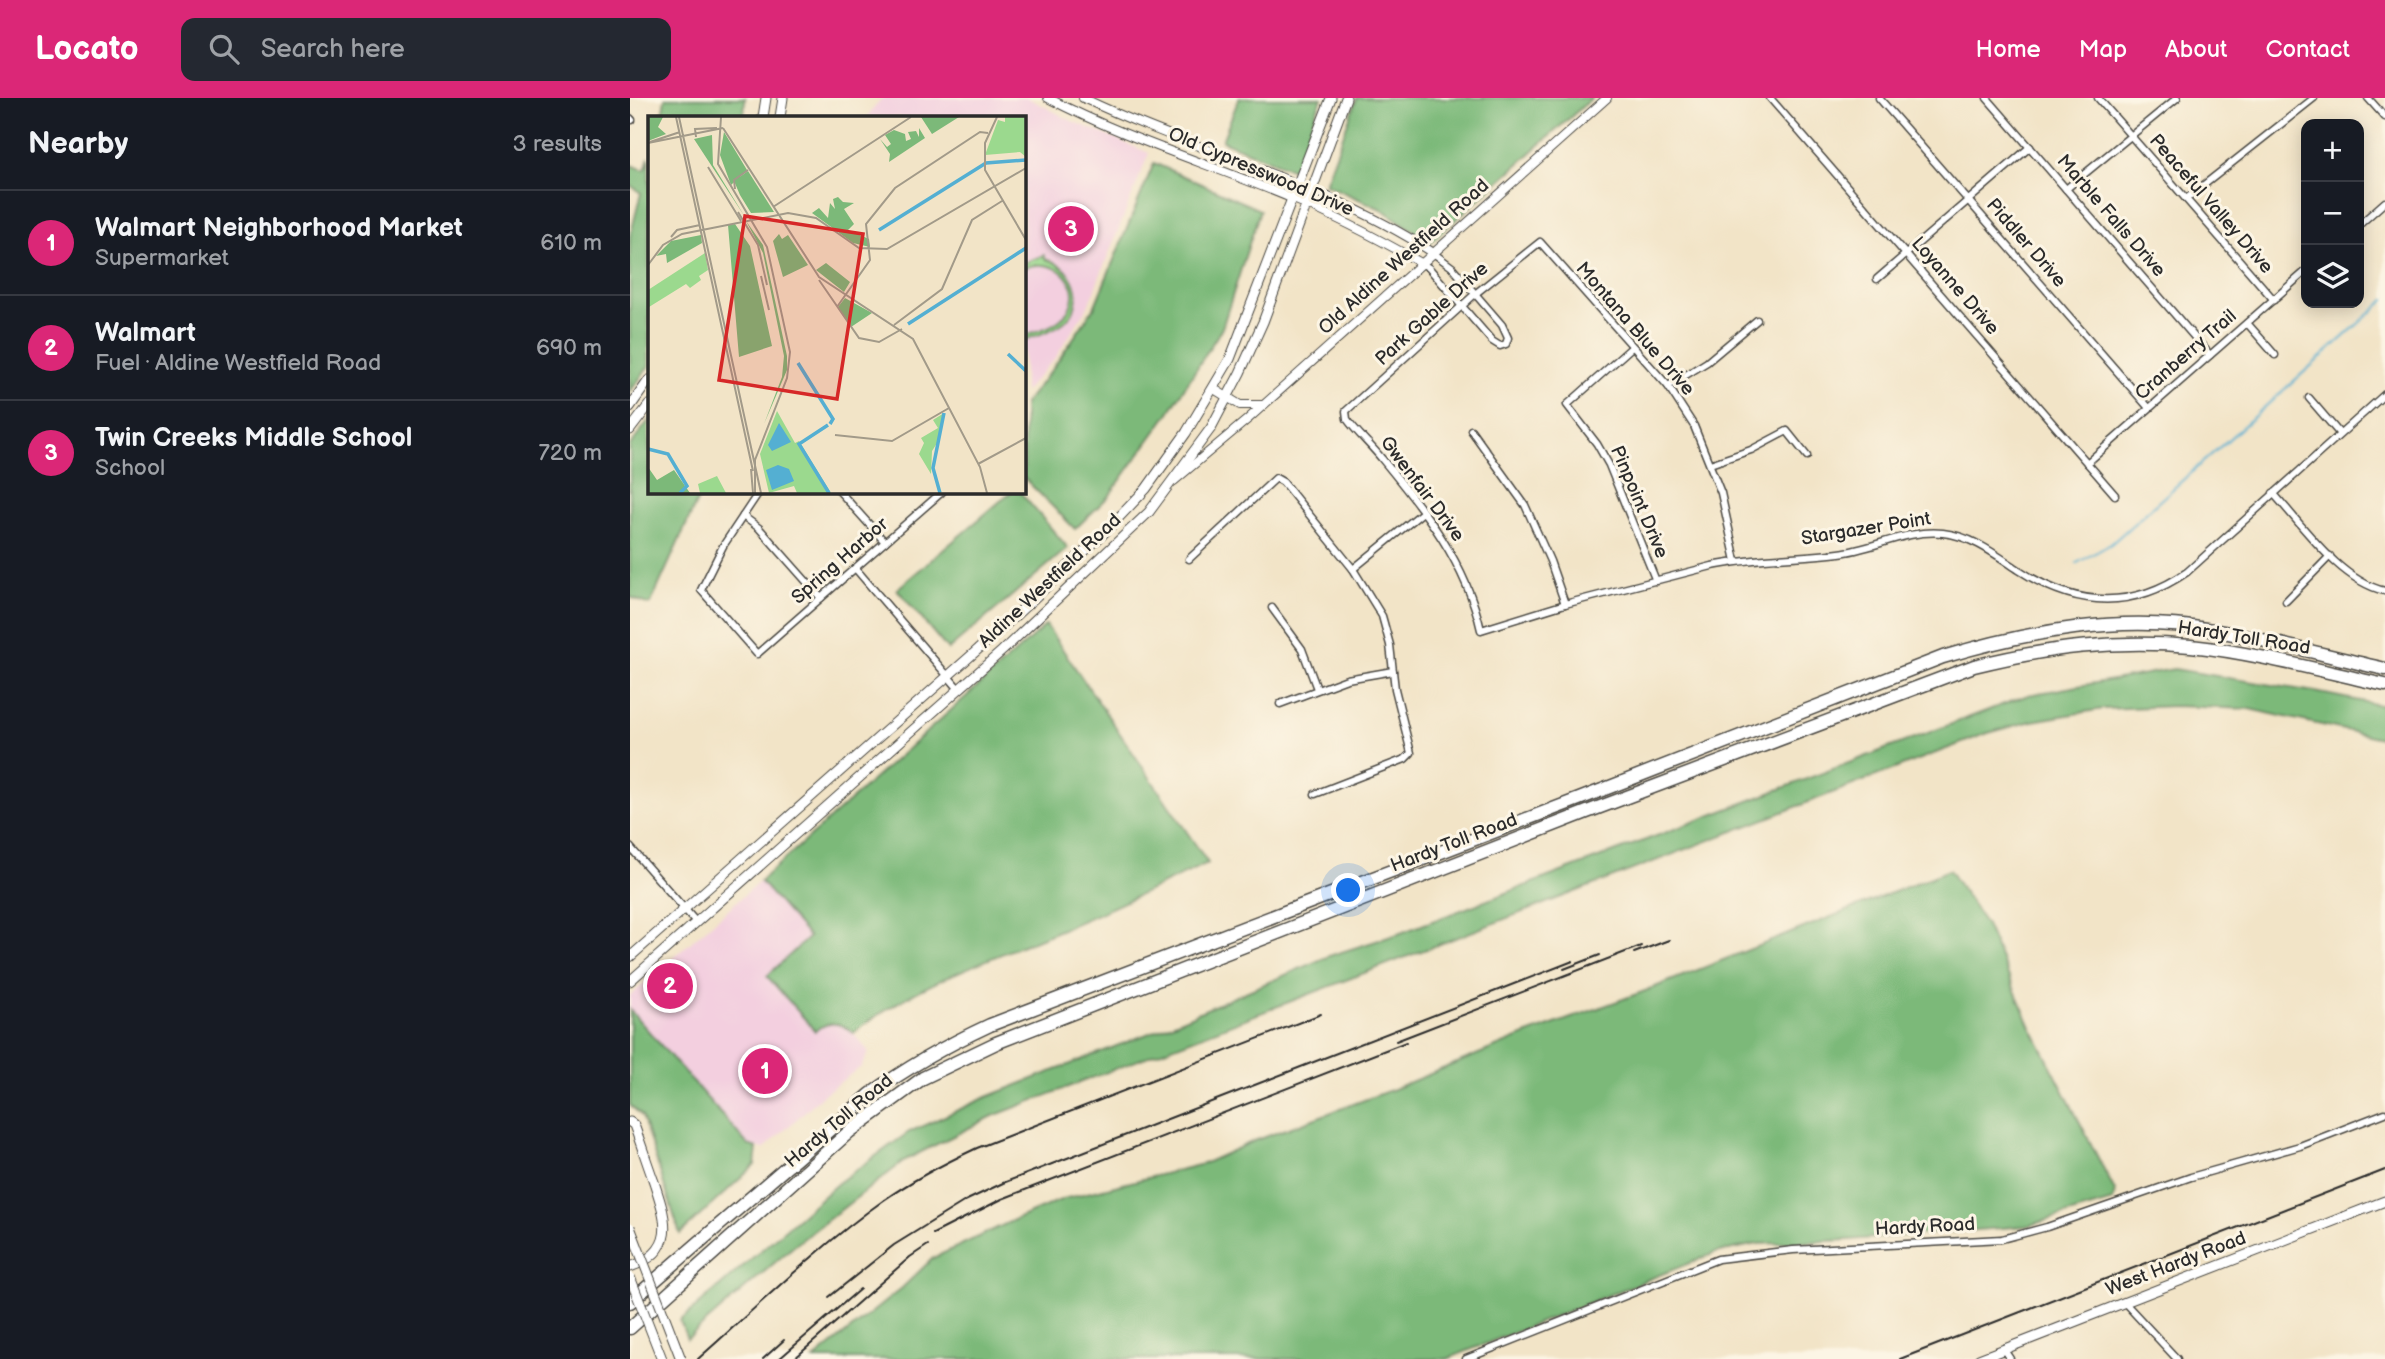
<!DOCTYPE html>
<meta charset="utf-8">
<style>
:root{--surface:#171b24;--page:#242831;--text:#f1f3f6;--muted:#9ea1a6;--line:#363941;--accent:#db2777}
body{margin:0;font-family:"Balsamiq Sans",sans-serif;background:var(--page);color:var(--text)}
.controls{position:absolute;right:21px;top:21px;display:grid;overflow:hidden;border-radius:14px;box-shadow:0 4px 18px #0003}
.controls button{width:63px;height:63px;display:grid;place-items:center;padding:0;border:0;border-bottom:2px solid var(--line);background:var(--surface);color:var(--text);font:35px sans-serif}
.you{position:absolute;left:719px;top:793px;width:24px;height:24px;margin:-18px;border:5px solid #fff;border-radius:50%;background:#1a73e8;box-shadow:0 0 0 10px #1a73e833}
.badge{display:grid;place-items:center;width:46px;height:46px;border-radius:50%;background:var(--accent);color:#fff;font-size:23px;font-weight:700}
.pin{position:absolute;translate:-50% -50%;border:4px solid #fff;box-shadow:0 2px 7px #0006}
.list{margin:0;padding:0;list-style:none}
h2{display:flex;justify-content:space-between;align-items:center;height:91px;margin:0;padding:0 28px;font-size:30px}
h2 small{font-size:23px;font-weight:400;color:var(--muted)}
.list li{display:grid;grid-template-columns:46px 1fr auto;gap:21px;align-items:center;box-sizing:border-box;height:105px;padding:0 28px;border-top:2px solid var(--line)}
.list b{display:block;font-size:26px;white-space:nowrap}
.list p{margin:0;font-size:23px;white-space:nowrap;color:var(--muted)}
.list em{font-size:23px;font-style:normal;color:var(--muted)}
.icon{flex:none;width:38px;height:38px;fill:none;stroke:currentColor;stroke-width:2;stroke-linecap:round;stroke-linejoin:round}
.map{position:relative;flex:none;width:1755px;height:1261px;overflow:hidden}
header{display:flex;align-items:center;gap:42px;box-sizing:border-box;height:98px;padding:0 35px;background:var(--accent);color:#fff}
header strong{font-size:33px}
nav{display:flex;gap:38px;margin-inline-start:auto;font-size:24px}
.search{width:490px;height:63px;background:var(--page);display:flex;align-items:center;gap:18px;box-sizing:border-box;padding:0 24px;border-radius:14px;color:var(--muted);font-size:26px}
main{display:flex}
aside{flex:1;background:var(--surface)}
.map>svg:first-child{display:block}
</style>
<header>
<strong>Locato</strong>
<div class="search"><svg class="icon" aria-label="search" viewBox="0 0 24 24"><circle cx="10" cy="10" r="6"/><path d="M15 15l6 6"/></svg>Search here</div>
<nav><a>Home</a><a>Map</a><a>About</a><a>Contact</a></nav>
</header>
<main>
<aside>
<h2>Nearby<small>3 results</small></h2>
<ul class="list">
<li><span class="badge">1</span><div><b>Walmart Neighborhood Market</b><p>Supermarket</p></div><em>610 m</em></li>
<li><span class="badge">2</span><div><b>Walmart</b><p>Fuel · Aldine Westfield Road</p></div><em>690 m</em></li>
<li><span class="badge">3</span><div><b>Twin Creeks Middle School</b><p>School</p></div><em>720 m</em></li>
</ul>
</aside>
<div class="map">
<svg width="1755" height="1261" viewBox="0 0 1755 1261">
<rect width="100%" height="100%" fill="#fcf5e5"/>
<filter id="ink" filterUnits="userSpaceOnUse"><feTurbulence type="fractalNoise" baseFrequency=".0143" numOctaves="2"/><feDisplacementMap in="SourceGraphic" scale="14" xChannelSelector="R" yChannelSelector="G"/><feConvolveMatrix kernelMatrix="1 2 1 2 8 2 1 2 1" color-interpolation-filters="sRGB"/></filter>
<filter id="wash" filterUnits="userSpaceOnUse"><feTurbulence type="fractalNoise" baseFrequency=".00686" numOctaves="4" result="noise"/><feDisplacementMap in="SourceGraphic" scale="28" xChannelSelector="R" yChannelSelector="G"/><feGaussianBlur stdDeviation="1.57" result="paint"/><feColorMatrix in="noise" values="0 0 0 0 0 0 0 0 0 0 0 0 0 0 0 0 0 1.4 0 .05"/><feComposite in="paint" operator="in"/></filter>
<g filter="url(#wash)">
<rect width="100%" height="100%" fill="#f2e4c7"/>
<g fill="#f3cfdf">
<polygon points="252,0 398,0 442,23 519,55 458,208 426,259 394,294 394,19 237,19"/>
<polygon points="130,783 179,839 186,932 195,926 212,926 223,935 239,954 231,969 195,995 134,1051 118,1047 0,912 0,898"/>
</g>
<path fill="#9bd98e" stroke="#63825c" stroke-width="2" d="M414 157 415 161C444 168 459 203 434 224 423 233 407 237 394 242V238C407 232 425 229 434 218 459 190 428 156 394 170V165Z"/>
<g fill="#7cb979" stroke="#547252" stroke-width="2">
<polygon points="35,0 115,0 114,19 32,19"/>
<polygon points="609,0 692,0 663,72 592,43"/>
<polygon points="727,0 962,0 801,144 751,111 695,86"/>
<polygon points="19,59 19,268 0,294 0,139 11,95 0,87 0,67 15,72"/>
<polygon points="524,65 630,112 592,230 538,316 479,398 445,431 394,380 394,306 423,270 464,210"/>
<polygon points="19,322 19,394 71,394 20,507 0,499 0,348"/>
<polygon points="381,394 390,394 438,450 318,552 267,491"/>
<path d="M416 527 578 765C533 786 488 808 442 827 368 859 287 884 223 935 210 924 199 922 185 933L137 878 179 839 130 783Z"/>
<polygon points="1544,571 1685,594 1755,608 1755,641 1619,611 1545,608 1473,611 1402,623 1358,635 363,1018 277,1061 165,1147 57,1241 50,1223 208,1085 279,1034 357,999 535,929 699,858 768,836 1398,597"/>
<polygon points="1319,772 1356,827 1401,929 1485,1093 1483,1103 1397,1128 1218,1142 1127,1146 1085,1155 817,1261 184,1261 272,1190 303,1160 384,1122 433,1101 573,1066 624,1043 761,992 895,937 1015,893"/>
<polygon points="0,912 118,1047 127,1050 125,1067 50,1136 12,1018 0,1007"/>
</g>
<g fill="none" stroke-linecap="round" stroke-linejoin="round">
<polyline stroke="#54afd2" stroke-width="2" points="1447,465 1481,446 1755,202"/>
</g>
</g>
<g filter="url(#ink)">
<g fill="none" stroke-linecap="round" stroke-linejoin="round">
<defs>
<g id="minor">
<polyline points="1140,0 1485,397"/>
<polyline points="1249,0 1519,310"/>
<polyline points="1357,0 1580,257"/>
<polyline points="1468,0 1644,202"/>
<polyline points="1738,0 1755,19"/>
<polyline points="0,20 2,22"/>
<polyline points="1436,91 1547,0"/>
<polyline points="1556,101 1684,0"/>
<polyline points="1729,127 1755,104"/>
<polyline points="791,165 799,170 862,243 870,248 876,246 878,240 872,227 822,169 802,154"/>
<polyline points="1247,181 1400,49"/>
<polyline points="1617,225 1645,257"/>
<polyline points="1002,249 937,307 967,346 979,367 1026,483"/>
<polyline points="1038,288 1077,264 1127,222"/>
<polyline points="1679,300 1709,335"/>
<polyline points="841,332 895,407 920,463 935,506"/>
<polyline points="1457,365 1676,173"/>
<polyline points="1080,366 1121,352 1157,333 1177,358"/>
<polyline points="129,394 93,448 71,492 127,556 312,394"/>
<polyline points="210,394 255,444"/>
<path d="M1643 395C1673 428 1710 483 1755 493"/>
<polyline points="113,418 129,430 191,500"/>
<polyline points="559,461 646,380 653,384 723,471 752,518 760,547 765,591 781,655 775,661 685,696"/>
<path d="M1106 463 1091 395 1064 328 1038 288 910 144 845 196 716 313 717 321C727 335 741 347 752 361 795 413 836 465 851 532L935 506 1082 468C1124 459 1167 460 1209 455 1244 451 1277 431 1313 435 1342 438 1365 456 1389 472 1444 508 1501 513 1557 474L1755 296"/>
<polyline points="225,470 328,590"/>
<polyline points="723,471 793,414"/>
<polyline points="1656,503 1700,458"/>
<polyline points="642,510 672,551 687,591"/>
<polyline points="650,606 717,581 763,573"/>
<polyline points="0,749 66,824"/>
<polyline points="1495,1205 1547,1261"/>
<polyline points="1374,1252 1380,1261"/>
<polyline points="836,1261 1088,1161 1163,1152 1372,1141 1417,1129 1561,1079 1670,1048 1755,1015"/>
</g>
<g id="tertiary">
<path d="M418 0C496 41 580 66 661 100 705 118 749 141 791 165"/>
<path d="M453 0C568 55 695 84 802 154"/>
<polyline points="584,291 610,307 632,307"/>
<polyline points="544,383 618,321 977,0"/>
</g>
<g id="secondary">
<polyline points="133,19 136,0"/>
<polyline points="150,19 153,0"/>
<polyline points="0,309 19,282"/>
<polyline points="0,332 19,307"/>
<polyline points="0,859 370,532 473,436 516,391 556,335 600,261 701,0"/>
<polyline points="0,883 372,553 519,414 581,330 610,275 633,224 716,0"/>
<path d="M0 1024 4 1027C11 1046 17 1065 24 1084 36 1121 48 1153 0 1169"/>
<polyline points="1349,1261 1755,1103"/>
</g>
<g id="motorway">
<path d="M0 1204 241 996C279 968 317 947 360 927L949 701 1313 559C1399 533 1492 516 1582 532 1640 542 1698 558 1755 571"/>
<path d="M0 1230 219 1034 293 980 366 945 957 714 1344 568C1417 550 1485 541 1561 548 1626 555 1691 573 1755 587"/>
</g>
</defs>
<use href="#minor" stroke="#494742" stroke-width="9"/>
<use href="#tertiary" stroke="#494742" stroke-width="10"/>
<use href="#secondary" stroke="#494742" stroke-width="11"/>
<use href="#motorway" stroke="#494742" stroke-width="15"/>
<use href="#minor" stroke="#fff" stroke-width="6"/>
<use href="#tertiary" stroke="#fff" stroke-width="8"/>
<use href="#secondary" stroke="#fff" stroke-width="9"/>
<use href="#motorway" stroke="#fff" stroke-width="12"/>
<g stroke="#2b2b2b" stroke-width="2">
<polyline points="1004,855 1039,842"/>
<polyline points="934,871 970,857"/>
<polyline points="766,943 1011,848"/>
<polyline points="303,1136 372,1101 776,944"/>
<polyline points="199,1199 264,1147 335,1103 373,1085 943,863"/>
<path d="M68 1261C129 1207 188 1149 254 1102 284 1081 315 1065 347 1050L691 916"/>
<polyline points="133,1261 154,1242"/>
<polyline points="149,1261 230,1191"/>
<polyline points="164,1261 280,1159 298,1147"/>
<polyline points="1270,1261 1755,1072"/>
</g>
<defs>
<g id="secondary-bridge">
<polyline points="0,1129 51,1261"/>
<polyline points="0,1179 32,1261"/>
</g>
</defs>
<use href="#secondary-bridge" stroke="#494742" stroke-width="11" stroke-linecap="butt"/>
<use href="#secondary-bridge" stroke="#fff" stroke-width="9"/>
</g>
</g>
<g text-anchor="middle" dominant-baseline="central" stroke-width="6" stroke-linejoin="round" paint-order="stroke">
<g font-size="19" fill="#2b2b2b" stroke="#fcf5e5">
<text transform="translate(631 74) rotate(23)">Old Cypresswood Drive</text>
<text transform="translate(1581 106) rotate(49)">Peaceful Valley Drive</text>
<text transform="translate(1481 118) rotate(49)">Marble Falls Drive</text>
<text transform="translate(1396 145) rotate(49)">Piddler Drive</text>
<text transform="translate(774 159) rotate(-42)">Old Aldine Westfield Road</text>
<text transform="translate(1325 188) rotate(49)">Loyanne Drive</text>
<text transform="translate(802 216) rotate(-42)">Park Gable Drive</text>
<text transform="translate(1005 231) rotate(49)">Montana Blue Drive</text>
<text transform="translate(1556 257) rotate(-41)">Cranberry Trail</text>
<text transform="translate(792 391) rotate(53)">Gwenfair Drive</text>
<text transform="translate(1009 404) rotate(67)">Pinpoint Drive</text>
<text transform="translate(1236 431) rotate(-9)">Stargazer Point</text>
<text transform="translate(210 463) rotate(-41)">Spring Harbor</text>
<text transform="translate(420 483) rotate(-43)">Aldine Westfield Road</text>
<text transform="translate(1614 540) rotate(9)">Hardy Toll Road</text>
<text transform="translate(824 745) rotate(-21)">Hardy Toll Road</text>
<text transform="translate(209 1023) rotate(-40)">Hardy Toll Road</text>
<text transform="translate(1295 1129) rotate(-3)">Hardy Road</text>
<text transform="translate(1546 1166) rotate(-21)">West Hardy Road</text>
</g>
</g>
<g transform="translate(18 18)">
<rect width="378" height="378" fill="#f2e4c7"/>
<path d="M357 1H378V41L372 36 337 39 350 4 357 6ZM57 137 60 154 51 160 53 164 42 172 38 168 1 191 0 174ZM129 295 147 327 151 325 183 377H149L146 370 121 377 112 338ZM296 297 291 324 284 335 283 358 271 338 276 327 273 322 290 312 285 304ZM69 360 78 377H52L50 368Z" fill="#9bd98e"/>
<path d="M1 1H15L10 11 18 18 0 25ZM273 1H311L284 18ZM271 12 277 22 241 46 242 38 232 23 239 31 243 28 237 19 246 14 257 18 258 25 263 23 260 16 268 15 271 21ZM76 16 99 54 83 69 72 39ZM64 19 65 49 97 101 46 23ZM100 55 126 96 103 97 92 79 86 65ZM190 81 195 86 206 87 196 93 206 108 200 114 221 123 222 131 205 127 164 97 171 92 180 102 182 87 187 93 185 83ZM98 105 115 129 139 240V254L116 308 134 261 136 240 115 137ZM87 108 102 130 124 230 91 241 80 109ZM131 118 134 123 140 119 160 149 135 161 125 125ZM53 119 54 127 19 147 18 138 8 140 23 125ZM178 147 202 166 196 176 168 154ZM197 182 224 197 203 211 190 191ZM0 351 9 364 26 354 42 377H0Z" fill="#7cb979"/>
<path d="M131 307 143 326 124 335 120 329ZM130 349 141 353 146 365 124 374 118 354Z" fill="#54afd2"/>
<path fill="none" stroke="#54afd2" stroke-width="3.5" d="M231 114 338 47 378 44M260 208 378 132M360 238 378 255M150 247 185 303 182 308M180 309 151 328 181 377M0 333 20 338 39 370 32 377M292 377 285 352 296 297"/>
<path fill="none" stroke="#a29a89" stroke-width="2" d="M28 1 105 355M31 1 113 377M73 1 70 48 119 131 142 236 139 262 107 344V377M349 1 337 27V54L378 124M75 12 171 161 265 223 332 351 339 377M48 21 47 13 69 12M2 26 32 16M0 27 75 12M60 51 93 105M87 73 86 64 100 54M125 91 263 1M90 96 110 129 119 169M23 121 29 114 52 109M0 149 15 129 34 118 140 97 168 102 211 132 239 133 378 52M113 160 121 194M171 164 211 222 231 226 254 213M189 191 222 144 218 108 247 72 332 16 340 17M246 209 294 173 324 104 354 85M187 319 244 325 301 292M330 348 378 322M103 353 105 377"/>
<path fill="#d62828" fill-opacity="0.15" stroke="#d62828" stroke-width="3.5" d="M97 100 215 118 189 283 71 264Z"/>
<rect width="378" height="378" fill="none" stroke="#2b2b2b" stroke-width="3.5"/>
</g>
</svg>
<div class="controls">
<button>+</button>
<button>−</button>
<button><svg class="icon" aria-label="layers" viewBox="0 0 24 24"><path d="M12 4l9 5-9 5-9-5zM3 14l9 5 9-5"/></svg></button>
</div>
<div class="you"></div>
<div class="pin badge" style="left:135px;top:973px">1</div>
<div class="pin badge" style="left:40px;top:888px">2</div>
<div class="pin badge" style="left:441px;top:131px">3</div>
</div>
</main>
